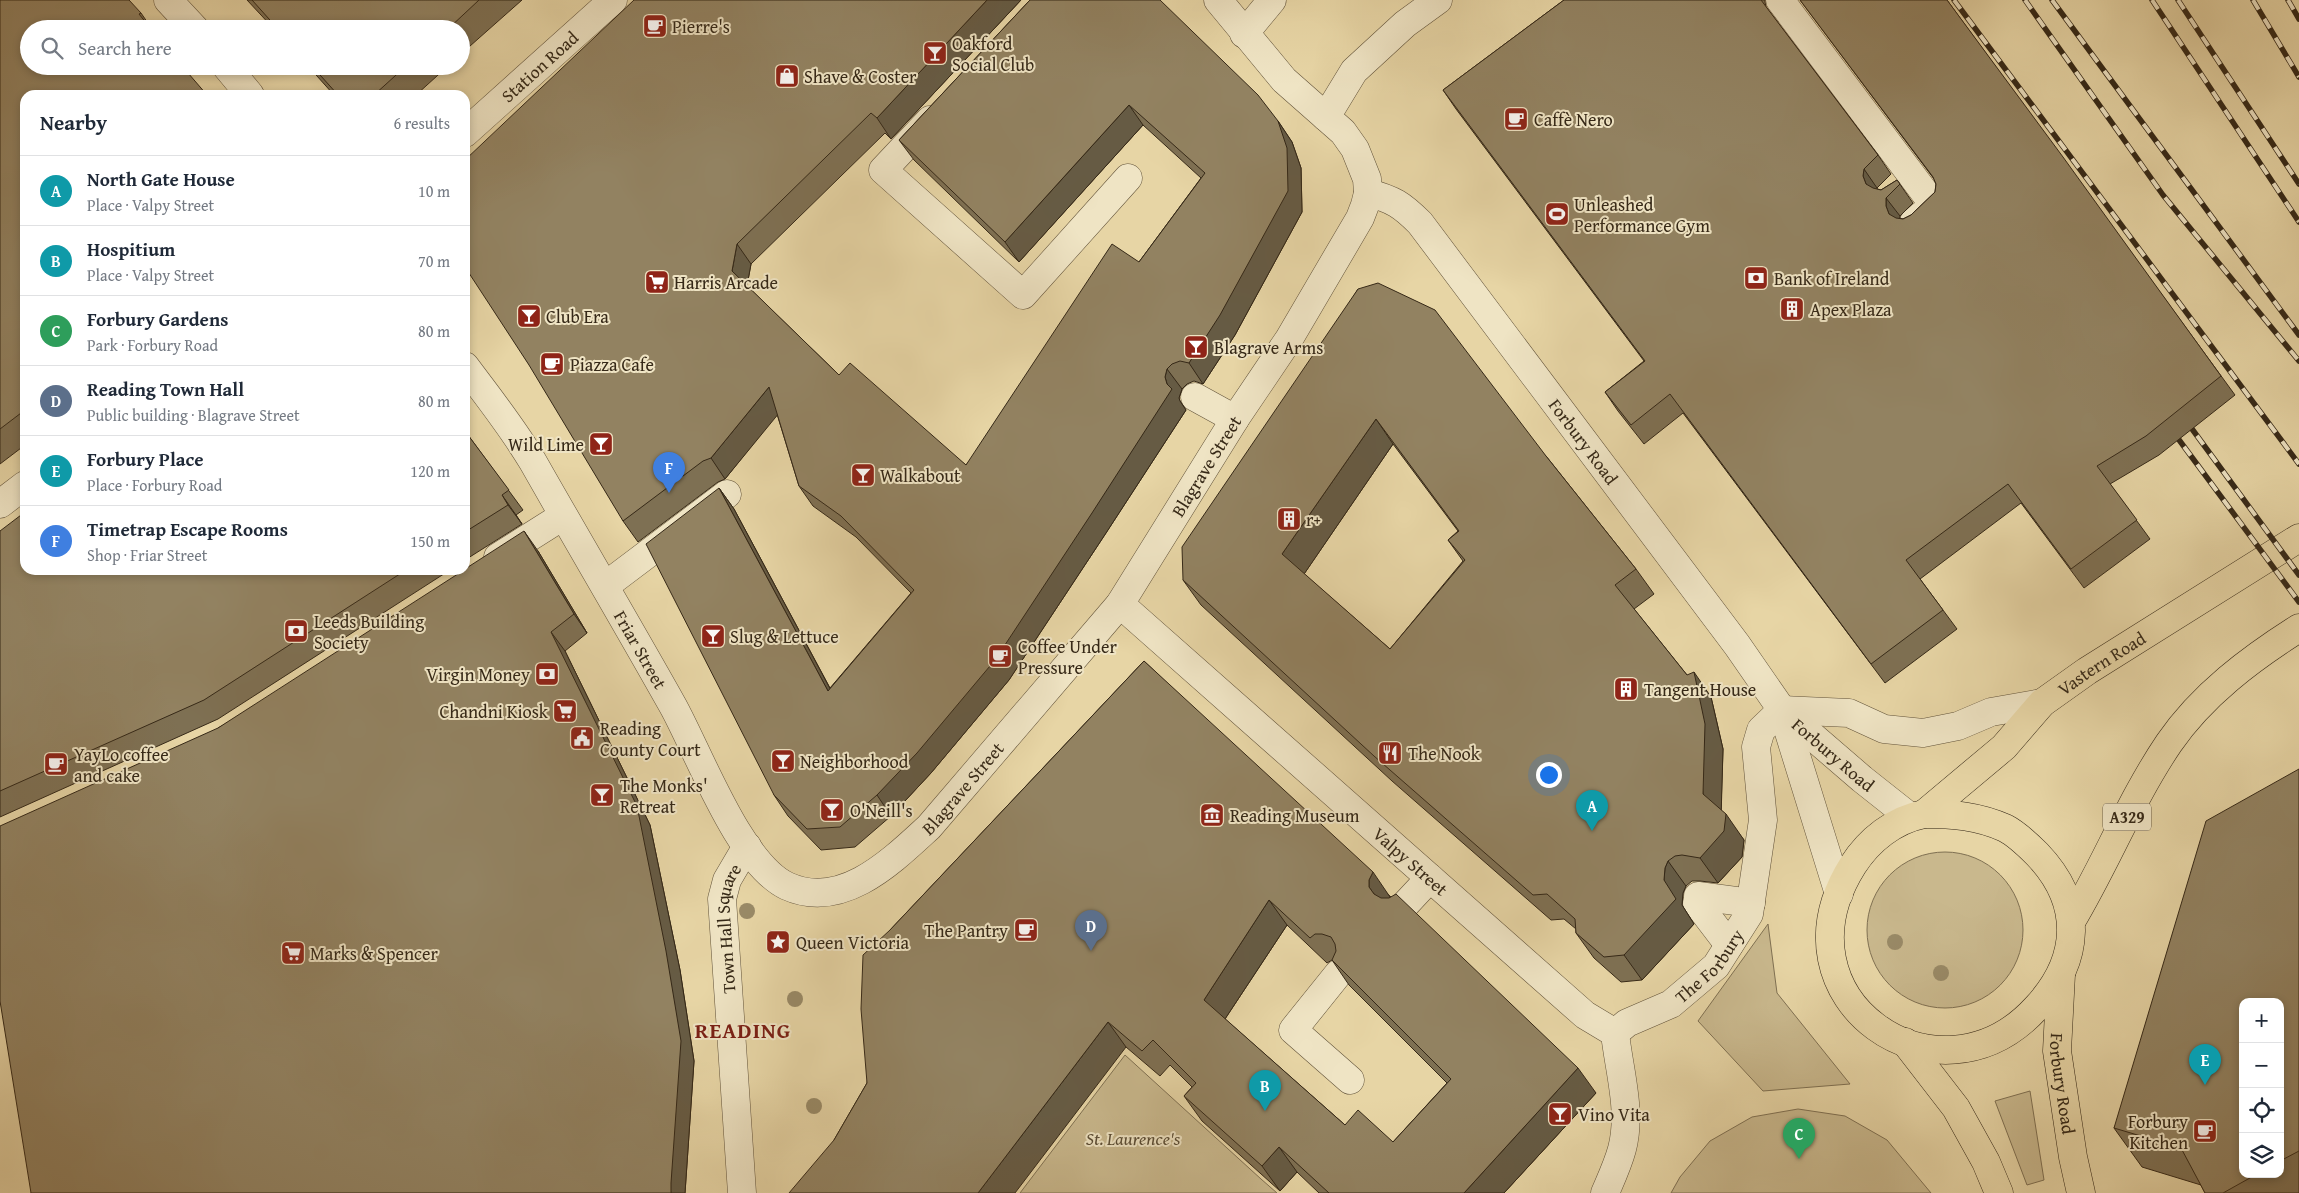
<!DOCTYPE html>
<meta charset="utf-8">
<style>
:root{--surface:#fff;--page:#f6f6f7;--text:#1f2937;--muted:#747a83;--line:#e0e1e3;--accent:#8f2418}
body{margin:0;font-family:"Gentium Book Plus",serif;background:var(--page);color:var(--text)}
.controls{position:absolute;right:15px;bottom:15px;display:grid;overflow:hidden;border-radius:10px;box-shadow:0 2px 8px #0003}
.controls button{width:45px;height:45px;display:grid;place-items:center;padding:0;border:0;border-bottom:1px solid var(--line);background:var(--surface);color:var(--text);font:25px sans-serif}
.you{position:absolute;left:1548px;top:774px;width:18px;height:18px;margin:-12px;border:4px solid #fff;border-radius:50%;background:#1a73e8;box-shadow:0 0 0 8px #1a73e833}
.badge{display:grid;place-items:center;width:32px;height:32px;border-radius:50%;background:var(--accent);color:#fff;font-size:16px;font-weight:700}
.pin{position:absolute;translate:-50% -41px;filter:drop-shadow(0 1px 2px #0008)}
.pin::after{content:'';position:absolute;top:26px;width:18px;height:15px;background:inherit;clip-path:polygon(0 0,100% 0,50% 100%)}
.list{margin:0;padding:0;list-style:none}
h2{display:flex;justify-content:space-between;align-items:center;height:65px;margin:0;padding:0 20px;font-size:21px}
h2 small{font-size:16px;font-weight:400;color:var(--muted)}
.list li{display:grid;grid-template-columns:32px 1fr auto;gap:15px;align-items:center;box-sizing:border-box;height:70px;padding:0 20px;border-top:1px solid var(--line)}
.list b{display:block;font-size:19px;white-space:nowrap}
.list p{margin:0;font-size:16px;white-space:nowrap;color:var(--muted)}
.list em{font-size:16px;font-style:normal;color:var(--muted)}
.icon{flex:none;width:28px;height:28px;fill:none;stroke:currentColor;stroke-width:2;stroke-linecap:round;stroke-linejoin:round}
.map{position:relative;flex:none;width:2299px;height:1193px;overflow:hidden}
.search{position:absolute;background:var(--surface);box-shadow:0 2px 8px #0003;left:20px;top:20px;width:450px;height:55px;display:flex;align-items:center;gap:12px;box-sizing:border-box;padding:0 18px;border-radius:28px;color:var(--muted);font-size:19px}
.panel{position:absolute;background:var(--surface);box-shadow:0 2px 8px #0003;left:20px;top:90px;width:450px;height:485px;border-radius:15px}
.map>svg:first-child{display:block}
</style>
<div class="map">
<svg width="2299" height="1193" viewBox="0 0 2299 1193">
<rect width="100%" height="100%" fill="#e7d5a5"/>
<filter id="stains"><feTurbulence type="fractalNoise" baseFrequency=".004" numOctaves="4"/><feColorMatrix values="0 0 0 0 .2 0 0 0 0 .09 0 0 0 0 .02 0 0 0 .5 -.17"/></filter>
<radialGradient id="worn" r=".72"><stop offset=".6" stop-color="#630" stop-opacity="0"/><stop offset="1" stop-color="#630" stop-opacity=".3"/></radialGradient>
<g fill="#c9b88d" stroke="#7f7052">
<circle cx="1945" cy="930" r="78"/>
<polygon points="1768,924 1777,993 1850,1084 1763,1091 1698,1021"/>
<polygon points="1125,1055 1261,1179 1277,1193 1020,1193"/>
<polygon points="2030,1091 2044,1180 2027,1185 1995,1101"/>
<polygon points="1798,1109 1845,1116 1887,1140 1931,1193 1671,1193 1680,1177 1710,1141 1752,1117"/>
</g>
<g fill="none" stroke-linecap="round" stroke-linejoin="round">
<defs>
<g id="minor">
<polyline points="168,0 195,29"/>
<polyline points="1780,0 1934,205 1914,222"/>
<polyline points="1244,34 1272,0"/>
<polyline points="226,66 250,95"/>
<polyline points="1326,117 1354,71 1405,24 1438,0"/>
<polyline points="930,120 883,170 1023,295 1128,178"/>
<path id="s1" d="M465 133 613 0"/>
<path id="s2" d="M1368 193C1393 199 1402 205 1420 223L1737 645 1782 710 1862 779 1910 817"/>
<path id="s3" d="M465 366C488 397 513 428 533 462 579 543 627 624 673 706 699 753 739 863 787 886 842 911 892 861 929 827L1120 604 1235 419 1289 339 1360 218 1365 205 1368 193 1367 179 1355 149 1343 132 1284 80 1218 0"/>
<polyline points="1195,397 1235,419"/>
<polyline points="0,504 25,485"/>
<polyline points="498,557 563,516"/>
<polyline points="605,586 727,494"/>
<path id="s4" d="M1120 604 1585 1015 1615 1033"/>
<polyline points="1782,710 1849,713 1884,729 1923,733 1958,726 1991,712 2042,703"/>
<polyline points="1782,710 1839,894"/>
<polyline points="1698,896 1751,903"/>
<polyline points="1697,903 1729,945"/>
<polyline points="1402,908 1430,878"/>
<polyline points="1338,974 1293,1030 1350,1080"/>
<path id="s5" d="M1615 1033 1627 1023 1671 1004 1716 966 1749 914 1763 820 1756 747 1761 730 1782 710"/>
<path id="s6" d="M742 1193 722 899 727 880 747 846"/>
<path d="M1605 1193C1611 1179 1618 1164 1622 1149 1632 1111 1619 1071 1615 1033"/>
</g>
<g id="major">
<path d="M1924 814C1953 814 1978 816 2005 828 2017 834 2028 845 2037 854 2084 903 2081 960 2036 1008 1938 1115 1768 999 1853 865 1869 840 1894 820 1924 814Z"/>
<path id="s7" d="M1924 814 2004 747 2042 703 2087 671 2299 538"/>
<path d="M2072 920C2106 863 2131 799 2169 743 2202 695 2250 659 2299 628"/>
<path id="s8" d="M2061 974 2057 1051 2073 1157 2081 1193"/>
<polyline points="1905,1042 1956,1108 1986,1162 1999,1193"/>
</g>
</defs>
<use href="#minor" stroke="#62533a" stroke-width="29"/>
<use href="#major" stroke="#352817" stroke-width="29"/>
<use href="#minor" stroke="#efe4c4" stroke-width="28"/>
<use href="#major" stroke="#e7d5a5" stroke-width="28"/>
<defs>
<g id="rail">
<polyline points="1954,0 2299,464"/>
<polyline points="2025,0 2163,195 2299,361"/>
<polyline points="2052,0 2299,335"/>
<polyline points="2152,0 2299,222"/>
<polyline points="2178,0 2299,184"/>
<polyline points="2253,0 2299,77"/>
<polyline points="2288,0 2299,19"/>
<polyline points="2184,418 2299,575"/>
<polyline points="2171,429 2299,602"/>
</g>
</defs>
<use href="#rail" stroke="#352817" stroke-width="5.5"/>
<use href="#rail" stroke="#efe4c4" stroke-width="4" stroke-dasharray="11" stroke-linecap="butt"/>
</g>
<g fill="#998a67">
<circle cx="747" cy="911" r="8"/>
<circle cx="1895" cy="942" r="8"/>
<circle cx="1941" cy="973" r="8"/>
<circle cx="795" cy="999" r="8"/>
<circle cx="814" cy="1106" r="8"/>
</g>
<g fill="#7e7053" stroke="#352817" fill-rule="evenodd">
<polygon points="0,0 141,13 152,29 29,29 25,95 25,445 0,464"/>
<polygon points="247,0 522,0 461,54 461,29 274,29"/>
<polygon points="634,0 1021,0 891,139 885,133 751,264 747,286 839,375 966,465 1139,262 1201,178 1143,125 1019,262 914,160 899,140 1030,0 1278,121 1292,142 1301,168 1302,212 1235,335 1203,384 1194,381 1187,384 1182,389 1179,398 1180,401 1186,410 1106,533 1009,680 931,773 891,816 855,847 821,850 788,816 774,795 719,488 734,509 830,688 911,593 856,537 813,506 799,486 777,414 725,479 718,482 638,542 623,521"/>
<polygon points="1564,0 1765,0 1765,2 1766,7 1878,155 1891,174 1877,188 1877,189 1881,190 1897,180 1913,203 1900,216 1899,218 1903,219 1911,215 1935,192 1936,184 1934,179 1800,0 1947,0 2235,395 2159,455 2110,484 2150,539 2084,588 2021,503 1920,579 1957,629 1885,683 1683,413 1644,444 1618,411 1605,392 1644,361 1456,109 1443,90"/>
<polygon points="308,66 448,66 416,95 334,95"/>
<path d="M1358 289 1546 456 1636 569 1654 594 1634 609 1687 675 1711 697 1723 749 1721 810 1744 840 1742 857 1718 883 1700 881H1692L1686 886 1683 893 1682 905 1694 924 1642 980 1621 982 1594 958 1576 933V929L1564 919 1551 920 1392 781 1201 605 1183 580ZM1393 444 1458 531 1448 540 1463 561 1390 649 1304 574Z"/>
<polygon points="465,431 523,510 516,515 522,524 465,560"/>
<polygon points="0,531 25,570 450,570 218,719 0,817"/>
<polygon points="538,551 587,633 565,651 650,825 680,970 694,1061 685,1193 31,1193 218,728"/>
<path d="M1144 661 1596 1093 1504 1193H1319L1297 1172 1280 1191 1202 1121 1184 1096 1192 1087 1170 1065 1160 1076 1126 1047 834 1140 867 1083 890 930ZM1287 925 1327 963 1332 960 1349 985 1447 1083 1393 1142 1345 1125 1225 1019Z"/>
<path d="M2299 769V1193H2205L2201 1185 2142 1167 2114 1128ZM2280 1002V1174H2243Z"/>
</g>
<g fill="#665b44" stroke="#352817">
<polygon points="987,0 1021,0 891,139 877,118"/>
<polygon points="1129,105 1143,125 1019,262 1005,242"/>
<polygon points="1278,121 1292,142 1301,168 1302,212 1235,335 1203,384 1189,363"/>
<polygon points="1864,169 1877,188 1877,195 1866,184 1863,176"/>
<polygon points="1886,198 1900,216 1899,225 1889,214 1886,206"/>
<polygon points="737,244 751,264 746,291 732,271"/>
<polygon points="1167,369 1182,389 1179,398 1180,401 1186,410 1106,533 1009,680 931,773 891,816 877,795 1167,384 1165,377"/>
<polygon points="769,387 784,407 725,479 711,458"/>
<polygon points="1376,419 1393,444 1300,580 1282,554"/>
<polygon points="719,488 734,509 842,711 828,691"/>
<polygon points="502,495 516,515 522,524 508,505"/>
<polygon points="524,531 538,551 587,633 574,614"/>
<polygon points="551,632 565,651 650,825 680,970 694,1061 685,1193 671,1193"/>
<polygon points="1694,672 1711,697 1723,749 1721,819 1703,794"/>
<polygon points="1726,814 1744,840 1742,857 1718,883 1700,858"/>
<polygon points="1668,861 1686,886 1683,893 1682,905 1694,924 1642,980 1624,955 1664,880 1665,868"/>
<polygon points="1373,872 1390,897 1387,905 1374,894 1369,887 1369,880"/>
<polygon points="1269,900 1287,925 1221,1025 1204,1000"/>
<polygon points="1108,1022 1126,1047 1015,1193 978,1193"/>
<polygon points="1578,1068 1596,1093 1504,1193 1464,1193"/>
<polygon points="1279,1147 1297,1172 1280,1191 1262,1166"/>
</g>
<g fill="#928261" stroke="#352817" fill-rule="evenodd">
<polygon points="0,0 129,0 141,13 139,14 151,29 29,29 29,66 182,66 207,95 25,95 25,410 0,429"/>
<polygon points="252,0 479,0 448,29 278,29"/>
<polygon points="634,0 987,0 877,118 871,113 737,244 732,271 839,375 850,363 966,465 1112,244 1139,262 1205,173 1129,105 1005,242 899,140 1030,0 1160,0 1258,95 1278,121 1287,148 1288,191 1220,315 1189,363 1180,361 1172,364 1167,369 1165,377 1167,384 1172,389 1092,513 995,660 917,753 877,795 840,827 807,829 774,795 646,544 719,488 828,691 914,590 841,516 799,486 769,387 711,458 703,461 623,521 529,365 465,267 465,160"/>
<polygon points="1564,0 1761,0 1878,155 1864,169 1863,176 1866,184 1873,188 1881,190 1897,180 1900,184 1886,198 1886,206 1889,214 1896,218 1903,219 1911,215 1935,192 1936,184 1933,177 1800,0 1947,0 2063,157 2221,376 2146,436 2097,466 2137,520 2071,569 2008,484 1906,560 1943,610 1871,664 1670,394 1631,425 1605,392 1645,361 1443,90"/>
<polygon points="312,66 406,66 374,95 338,95"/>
<path d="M1378 283 1435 310 1546 456 1636 569 1615 585 1687 675 1694 672 1705 724 1703 794 1726 814 1724 831 1700 858 1682 855 1675 856 1668 861 1665 868 1664 880 1676 899 1624 955 1604 957 1576 933 1575 919 1547 894 1533 895 1374 756 1183 580 1182 547 1358 289ZM1376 419 1459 531 1448 540 1465 560 1390 649 1282 554Z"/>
<polygon points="465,431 509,490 502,495 508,505 465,532"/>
<polygon points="25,512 25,570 406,570 204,700 0,791 0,531"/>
<polygon points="524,531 574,614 551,632 637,806 666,951 681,1041 671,1183 671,1193 31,1193 0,1001 0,826 218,728 464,570 465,570 465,569"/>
<path d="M1144 661 1373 872 1369 880V887L1374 894 1381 898H1389L1396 894 1578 1068 1464 1193H1329L1279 1147 1262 1166 1184 1096 1196 1083 1153 1040 1142 1051 1108 1022 978 1193H789L834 1140 867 1083 861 1009 863 955 890 930ZM1269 900 1310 938 1315 934H1322L1331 937 1335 944 1336 951 1332 960 1451 1079 1393 1142 1358 1110 1345 1125 1204 1000Z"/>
<polygon points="2299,769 2299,1151 2280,1161 2280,1002 2243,1002 2243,1174 2257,1174 2223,1193 2205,1193 2181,1148 2114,1128 2206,821"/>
</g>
<defs>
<symbol id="cafe-square" viewBox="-11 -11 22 22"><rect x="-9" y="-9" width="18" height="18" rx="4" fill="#8f2418" stroke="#efe4c4"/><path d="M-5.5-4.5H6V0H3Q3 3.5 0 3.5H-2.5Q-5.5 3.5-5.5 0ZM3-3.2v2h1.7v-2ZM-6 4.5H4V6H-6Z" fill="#fff"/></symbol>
<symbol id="bar-square" viewBox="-11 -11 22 22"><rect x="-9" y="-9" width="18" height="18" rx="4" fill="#8f2418" stroke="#efe4c4"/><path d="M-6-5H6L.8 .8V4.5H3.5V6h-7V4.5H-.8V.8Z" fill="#fff"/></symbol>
<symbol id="shop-square" viewBox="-11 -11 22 22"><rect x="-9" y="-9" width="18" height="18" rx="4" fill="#8f2418" stroke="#efe4c4"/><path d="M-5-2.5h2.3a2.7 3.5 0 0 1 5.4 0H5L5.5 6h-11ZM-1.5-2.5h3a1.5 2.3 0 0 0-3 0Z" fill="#fff"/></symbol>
<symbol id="stadium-square" viewBox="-11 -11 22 22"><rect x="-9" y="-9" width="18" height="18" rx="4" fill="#8f2418" stroke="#efe4c4"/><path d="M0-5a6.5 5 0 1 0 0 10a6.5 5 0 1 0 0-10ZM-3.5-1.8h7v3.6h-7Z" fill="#fff"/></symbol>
<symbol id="bank-square" viewBox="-11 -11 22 22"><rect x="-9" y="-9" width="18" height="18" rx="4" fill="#8f2418" stroke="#efe4c4"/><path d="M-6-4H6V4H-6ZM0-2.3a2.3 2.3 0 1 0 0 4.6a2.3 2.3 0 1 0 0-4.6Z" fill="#fff"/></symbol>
<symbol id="supermarket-square" viewBox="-11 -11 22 22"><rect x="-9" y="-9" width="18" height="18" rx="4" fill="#8f2418" stroke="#efe4c4"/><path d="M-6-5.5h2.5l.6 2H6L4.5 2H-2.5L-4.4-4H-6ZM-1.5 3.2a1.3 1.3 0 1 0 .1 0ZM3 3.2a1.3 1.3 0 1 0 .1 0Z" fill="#fff"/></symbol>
<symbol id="building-square" viewBox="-11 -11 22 22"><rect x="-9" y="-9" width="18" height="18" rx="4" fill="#8f2418" stroke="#efe4c4"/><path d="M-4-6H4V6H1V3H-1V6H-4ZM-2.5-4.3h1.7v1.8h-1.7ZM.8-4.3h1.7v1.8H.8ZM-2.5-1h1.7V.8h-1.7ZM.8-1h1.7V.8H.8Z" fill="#fff"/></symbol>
<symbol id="civic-square" viewBox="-11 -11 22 22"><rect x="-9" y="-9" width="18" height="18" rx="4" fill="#8f2418" stroke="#efe4c4"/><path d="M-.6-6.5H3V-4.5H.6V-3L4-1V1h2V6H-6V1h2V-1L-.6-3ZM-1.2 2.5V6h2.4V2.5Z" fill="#fff"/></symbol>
<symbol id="restaurant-square" viewBox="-11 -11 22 22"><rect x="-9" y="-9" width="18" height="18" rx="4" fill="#8f2418" stroke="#efe4c4"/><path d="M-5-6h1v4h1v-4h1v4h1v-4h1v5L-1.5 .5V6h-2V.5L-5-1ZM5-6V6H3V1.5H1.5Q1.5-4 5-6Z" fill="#fff"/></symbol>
<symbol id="museum-square" viewBox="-11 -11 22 22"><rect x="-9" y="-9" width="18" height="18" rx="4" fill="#8f2418" stroke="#efe4c4"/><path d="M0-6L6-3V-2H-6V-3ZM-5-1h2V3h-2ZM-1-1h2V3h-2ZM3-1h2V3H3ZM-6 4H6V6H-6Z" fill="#fff"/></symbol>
<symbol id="sight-square" viewBox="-11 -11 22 22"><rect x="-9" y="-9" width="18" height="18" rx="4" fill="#8f2418" stroke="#efe4c4"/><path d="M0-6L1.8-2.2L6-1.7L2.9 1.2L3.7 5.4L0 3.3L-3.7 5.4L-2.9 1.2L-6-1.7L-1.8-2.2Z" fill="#fff"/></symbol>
</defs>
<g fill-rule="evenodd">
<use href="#cafe-square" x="641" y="12" width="28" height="28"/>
<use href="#bar-square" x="921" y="39" width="28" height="28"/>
<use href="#shop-square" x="773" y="62" width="28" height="28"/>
<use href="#cafe-square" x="1502" y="105" width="28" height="28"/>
<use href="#stadium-square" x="1543" y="200" width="28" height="28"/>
<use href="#bank-square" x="1742" y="264" width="28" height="28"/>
<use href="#supermarket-square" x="643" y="268" width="28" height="28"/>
<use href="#building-square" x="1778" y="295" width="28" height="28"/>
<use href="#bar-square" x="515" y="302" width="28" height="28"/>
<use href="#bar-square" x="1182" y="333" width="28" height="28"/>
<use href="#cafe-square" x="538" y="350" width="28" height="28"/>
<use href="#bar-square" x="587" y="430" width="28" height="28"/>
<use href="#bar-square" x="849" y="461" width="28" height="28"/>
<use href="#building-square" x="1275" y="505" width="28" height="28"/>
<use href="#bank-square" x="282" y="617" width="28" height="28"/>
<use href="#bar-square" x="699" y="622" width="28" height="28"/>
<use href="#cafe-square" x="986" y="642" width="28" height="28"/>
<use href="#bank-square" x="533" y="660" width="28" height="28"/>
<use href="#building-square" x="1612" y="675" width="28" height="28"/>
<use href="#supermarket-square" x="551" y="697" width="28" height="28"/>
<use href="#civic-square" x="568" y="724" width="28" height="28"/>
<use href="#restaurant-square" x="1376" y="739" width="28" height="28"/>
<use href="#bar-square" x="769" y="747" width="28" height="28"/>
<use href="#cafe-square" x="42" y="750" width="28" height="28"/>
<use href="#bar-square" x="588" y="781" width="28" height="28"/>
<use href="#bar-square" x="818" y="796" width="28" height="28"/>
<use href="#museum-square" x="1198" y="801" width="28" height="28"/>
<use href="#cafe-square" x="1012" y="916" width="28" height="28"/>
<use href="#sight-square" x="764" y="928" width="28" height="28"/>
<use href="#supermarket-square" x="279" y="939" width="28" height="28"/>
<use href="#bar-square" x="1546" y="1100" width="28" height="28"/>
<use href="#cafe-square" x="2191" y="1117" width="28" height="28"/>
</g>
<g text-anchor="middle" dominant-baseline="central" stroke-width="4" stroke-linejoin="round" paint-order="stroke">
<rect fill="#efe4c4" stroke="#6d604b" stroke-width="1" x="2103" y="803.5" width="48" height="27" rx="4"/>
<g font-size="16" font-weight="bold" fill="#352817">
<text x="2127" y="817">A329</text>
</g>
<g font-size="18" fill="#352817" stroke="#efe4c4" text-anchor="start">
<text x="672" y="26">Pierre's</text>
<text x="952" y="43">Oakford<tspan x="952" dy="21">Social Club</tspan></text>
<text x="804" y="76">Shave &amp; Coster</text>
<text x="1534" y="119">Caffè Nero</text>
<text x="1574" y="204">Unleashed<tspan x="1574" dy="21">Performance Gym</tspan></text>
<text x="1774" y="278">Bank of Ireland</text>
<text x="674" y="282">Harris Arcade</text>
<text x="1810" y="309">Apex Plaza</text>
<text x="546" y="316">Club Era</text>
<text x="1214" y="347">Blagrave Arms</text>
<text x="570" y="364">Piazza Cafe</text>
<text x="584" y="444" text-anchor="end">Wild Lime</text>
<text x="880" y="475">Walkabout</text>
<text x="1306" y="519">r+</text>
<text x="314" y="621">Leeds Building<tspan x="314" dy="21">Society</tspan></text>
<text x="730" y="636">Slug &amp; Lettuce</text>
<text x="1018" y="646">Coffee Under<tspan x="1018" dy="21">Pressure</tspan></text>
<text x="530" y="674" text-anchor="end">Virgin Money</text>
<text x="1644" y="689">Tangent House</text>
<text x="548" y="711" text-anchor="end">Chandni Kiosk</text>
<text x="600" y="728">Reading<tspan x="600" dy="21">County Court</tspan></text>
<text x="1408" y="753">The Nook</text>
<text x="74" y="754">YayLo coffee<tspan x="74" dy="21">and cake</tspan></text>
<text x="800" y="761">Neighborhood</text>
<text x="620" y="785">The Monks'<tspan x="620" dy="21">Retreat</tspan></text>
<text x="850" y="810">O'Neill's</text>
<text x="1230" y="815">Reading Museum</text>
<text x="1008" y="930" text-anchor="end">The Pantry</text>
<text x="796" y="942">Queen Victoria</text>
<text x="310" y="953">Marks &amp; Spencer</text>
<text x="1578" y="1114">Vino Vita</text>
<text x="2188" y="1121" text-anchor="end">Forbury<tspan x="2188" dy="21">Kitchen</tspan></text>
</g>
<g font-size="18" fill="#352817" stroke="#efe4c4">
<text stroke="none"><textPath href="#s1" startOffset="100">Station Road</textPath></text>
<text stroke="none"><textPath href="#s2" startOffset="334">Forbury Road</textPath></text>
<text stroke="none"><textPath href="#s3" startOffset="1235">Blagrave Street</textPath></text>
<text stroke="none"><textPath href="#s3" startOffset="334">Friar Street</textPath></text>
<text stroke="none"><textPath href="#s7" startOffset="234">Vastern Road</textPath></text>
<text stroke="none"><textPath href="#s2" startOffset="736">Forbury Road</textPath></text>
<text stroke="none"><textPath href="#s3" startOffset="830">Blagrave Street</textPath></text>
<text stroke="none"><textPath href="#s4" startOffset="388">Valpy Street</textPath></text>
<text stroke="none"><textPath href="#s6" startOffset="266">Town Hall Square</textPath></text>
<text stroke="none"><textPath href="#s5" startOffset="118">The Forbury</textPath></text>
<text stroke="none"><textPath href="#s8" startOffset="110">Forbury Road</textPath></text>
</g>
<g font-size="18" font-style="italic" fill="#5a4c34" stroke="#efe4c4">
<text x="1133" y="1138">St. Laurence's</text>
</g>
<g font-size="22" font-weight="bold" letter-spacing="1" fill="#7a1f14" stroke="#efe4c4">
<text x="743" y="1030">READING</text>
</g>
</g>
<rect width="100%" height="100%" filter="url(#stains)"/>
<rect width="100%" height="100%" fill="url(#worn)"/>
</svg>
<div class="controls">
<button>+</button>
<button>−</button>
<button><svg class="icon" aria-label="locate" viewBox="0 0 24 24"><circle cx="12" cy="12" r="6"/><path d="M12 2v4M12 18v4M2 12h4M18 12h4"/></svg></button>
<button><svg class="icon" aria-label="layers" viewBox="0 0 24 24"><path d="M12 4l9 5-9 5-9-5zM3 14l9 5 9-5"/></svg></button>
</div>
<div class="you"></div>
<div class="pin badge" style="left:1592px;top:831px;background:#0f9aa8">A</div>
<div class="pin badge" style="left:1265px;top:1111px;background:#0f9aa8">B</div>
<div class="pin badge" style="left:1799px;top:1159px;background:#2e9e5b">C</div>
<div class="pin badge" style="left:1091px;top:951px;background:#5c6f8a">D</div>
<div class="pin badge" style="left:2205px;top:1085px;background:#0f9aa8">E</div>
<div class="pin badge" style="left:669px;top:493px;background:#3f7fe0">F</div>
<div class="search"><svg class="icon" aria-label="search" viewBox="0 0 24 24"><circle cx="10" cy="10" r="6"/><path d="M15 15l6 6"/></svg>Search here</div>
<section class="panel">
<h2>Nearby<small>6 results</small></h2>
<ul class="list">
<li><span class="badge" style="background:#0f9aa8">A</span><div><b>North Gate House</b><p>Place · Valpy Street</p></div><em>10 m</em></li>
<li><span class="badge" style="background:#0f9aa8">B</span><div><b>Hospitium</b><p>Place · Valpy Street</p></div><em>70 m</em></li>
<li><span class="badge" style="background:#2e9e5b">C</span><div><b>Forbury Gardens</b><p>Park · Forbury Road</p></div><em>80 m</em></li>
<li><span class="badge" style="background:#5c6f8a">D</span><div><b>Reading Town Hall</b><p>Public building · Blagrave Street</p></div><em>80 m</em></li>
<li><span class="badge" style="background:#0f9aa8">E</span><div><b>Forbury Place</b><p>Place · Forbury Road</p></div><em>120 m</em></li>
<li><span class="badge" style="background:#3f7fe0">F</span><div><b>Timetrap Escape Rooms</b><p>Shop · Friar Street</p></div><em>150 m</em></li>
</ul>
</section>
</div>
